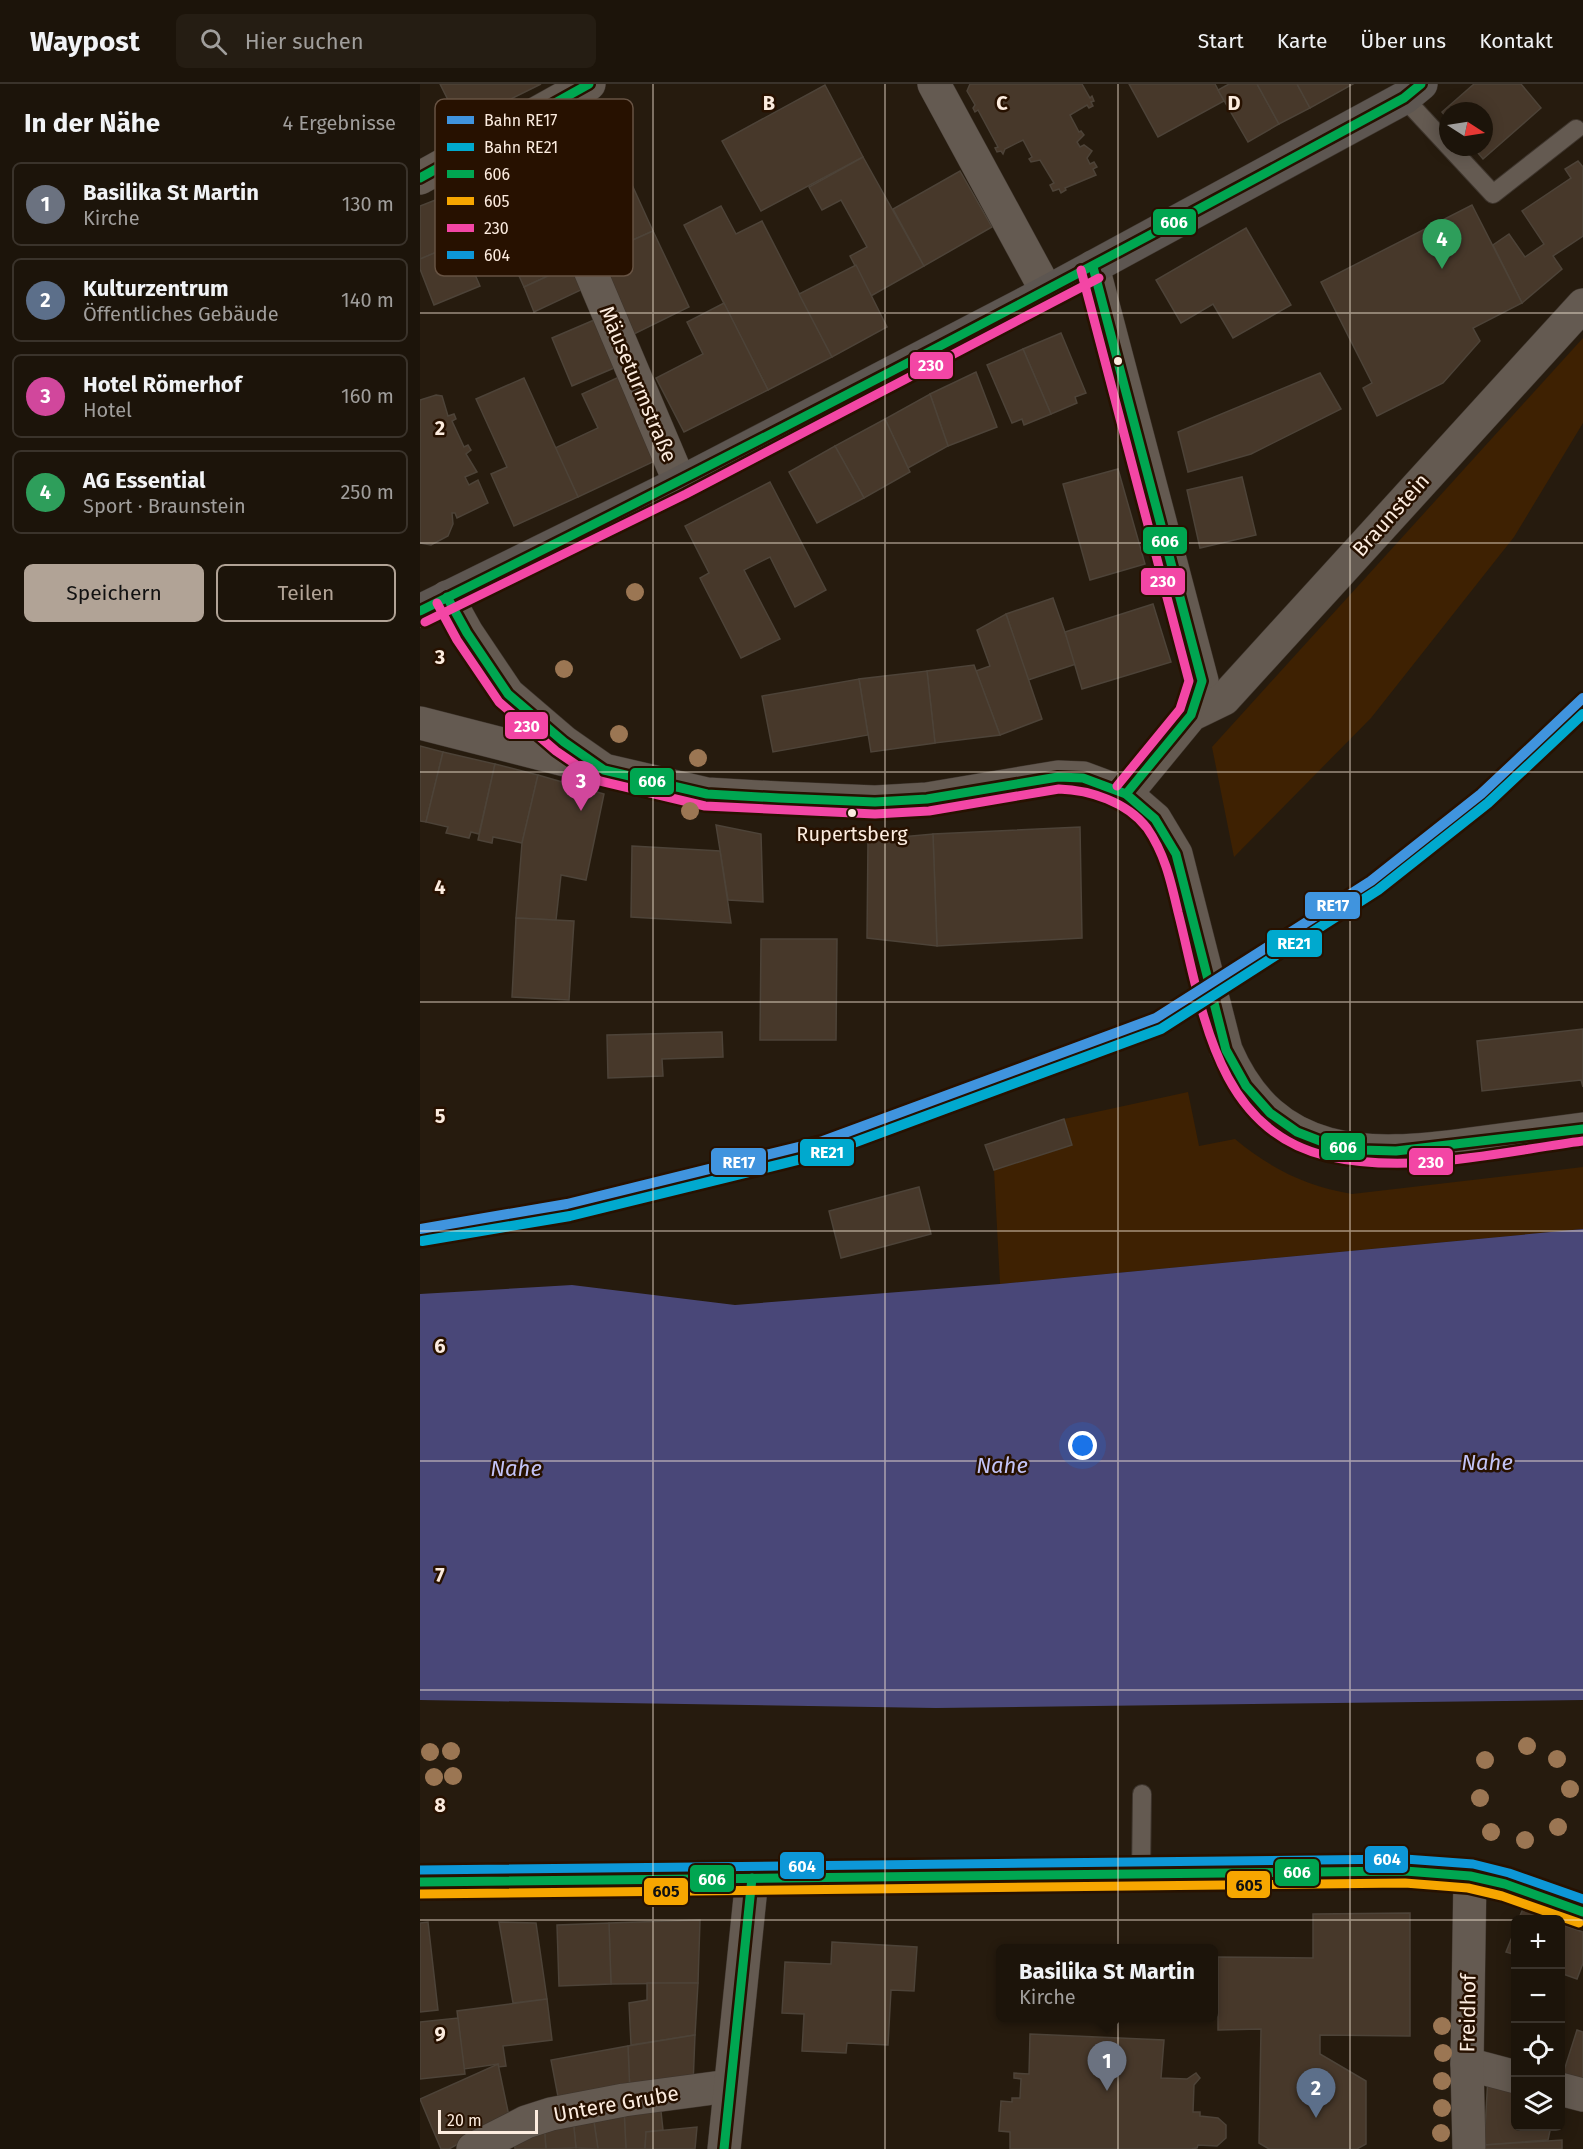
<!DOCTYPE html>
<html lang="de">
<meta charset="utf-8">
<style>
:root{--surface:#1c140a;--page:#251d13;--text:#f1f3f6;--muted:#a09e9c;--line:#3a332b;--accent:#b1a396}
body{margin:0;font-family:"Fira Sans",sans-serif;background:var(--page);color:var(--text)}
.controls{position:absolute;right:18px;bottom:18px;display:grid;overflow:hidden;border-radius:9px;box-shadow:0 3px 15px #0003}
.controls button{width:54px;height:54px;display:grid;place-items:center;padding:0;border:0;border-bottom:2px solid var(--line);background:var(--surface);color:var(--text);font:30px sans-serif}
.compass{position:absolute;left:1019px;top:18px;width:54px;height:54px;border-radius:50%;background:var(--surface);box-shadow:0 3px 15px #0003;rotate:102deg}
.scale{position:absolute;left:18px;bottom:15px;width:100px;box-sizing:border-box;padding-left:6px;border:3px solid #fcecdf;border-top:0;font-size:16px;line-height:21px;white-space:nowrap;color:#fcecdf;-webkit-text-stroke:4px #271100;paint-order:stroke}
.you{position:absolute;left:663px;top:1362px;width:21px;height:21px;margin:-15px;border:4px solid #fff;border-radius:50%;background:#1a73e8;box-shadow:0 0 0 9px #1a73e833}
.badge{display:grid;place-items:center;width:39px;height:39px;border-radius:50%;background:var(--accent);color:#fff;font-size:20px;font-weight:700}
.pin{position:absolute;translate:-50% -50px;filter:drop-shadow(0 2px 3px #0008)}
.pin::after{content:'';position:absolute;top:32px;width:21px;height:18px;background:inherit;clip-path:polygon(0 0,100% 0,50% 100%)}
.popup{position:absolute;left:576px;top:1860px;width:222px;height:78px;box-sizing:border-box;display:grid;place-content:center;border-radius:9px;background:var(--surface);filter:drop-shadow(0 2px 4px #0005);font-size:20px;white-space:nowrap;color:var(--muted)}
.popup b{font-size:22px;color:var(--text)}
.popup::after{content:'';position:absolute;left:50%;top:100%;margin-left:-12px;border:12px solid transparent;border-top-color:var(--surface)}
.list{margin:0;padding:0;list-style:none}
h2{display:flex;justify-content:space-between;align-items:center;height:78px;margin:0;padding:0 24px;font-size:26px}
h2 small{font-size:20px;font-weight:400;color:var(--muted)}
.list li{display:grid;grid-template-columns:39px 1fr auto;gap:18px;align-items:center;box-sizing:border-box;height:84px;margin:0 12px 12px;padding:0 12px;border:2px solid var(--line);border-radius:9px}
.list b{display:block;font-size:22px;white-space:nowrap}
.list p{margin:0;font-size:20px;white-space:nowrap;color:var(--muted)}
.list em{font-size:20px;font-style:normal;color:var(--muted)}
.actions{display:flex;gap:12px;padding:18px 24px}
.actions a{flex:1;padding:14px 0;border:2px solid var(--accent);border-radius:9px;text-align:center;font-size:21px;color:var(--accent)}
.actions .main{background:var(--accent);color:#111}
.icon{flex:none;width:33px;height:33px;fill:none;stroke:currentColor;stroke-width:2;stroke-linecap:round;stroke-linejoin:round}
.map{position:relative;flex:none;width:1163px;height:2065px;overflow:hidden}
header{display:flex;align-items:center;gap:36px;box-sizing:border-box;height:84px;padding:0 30px;background:var(--surface);border-bottom:2px solid var(--line)}
header strong{font-size:28px}
nav{display:flex;gap:33px;margin-inline-start:auto;font-size:21px}
.search{width:420px;height:54px;background:var(--page);display:flex;align-items:center;gap:15px;box-sizing:border-box;padding:0 21px;border-radius:9px;color:var(--muted);font-size:22px}
main{display:flex}
aside{flex:1;background:var(--surface)}
.map>svg:first-child{display:block}
</style>
<header>
<strong>Waypost</strong>
<div class="search"><svg class="icon" aria-label="search" viewBox="0 0 24 24"><circle cx="10" cy="10" r="6"/><path d="M15 15l6 6"/></svg>Hier suchen</div>
<nav><a>Start</a><a>Karte</a><a>Über uns</a><a>Kontakt</a></nav>
</header>
<main>
<aside>
<h2>In der Nähe<small>4 Ergebnisse</small></h2>
<ul class="list">
<li><span class="badge" style="background:#6b7280">1</span><div><b>Basilika St Martin</b><p>Kirche</p></div><em>130 m</em></li>
<li><span class="badge" style="background:#5c6f8a">2</span><div><b>Kulturzentrum</b><p>Öffentliches Gebäude</p></div><em>140 m</em></li>
<li><span class="badge" style="background:#d1479c">3</span><div><b>Hotel Römerhof</b><p>Hotel</p></div><em>160 m</em></li>
<li><span class="badge" style="background:#2e9e5b">4</span><div><b>AG Essential</b><p>Sport · Braunstein</p></div><em>250 m</em></li>
</ul>
<div class="actions"><a class="main">Speichern</a><a>Teilen</a></div>
</aside>
<div class="map">
<svg width="1163" height="2065" viewBox="0 0 1163 2065">
<rect width="100%" height="100%" fill="#261b0e"/>
<g fill="#3e2102">
<polygon points="1163,254 1163,339 1094,453 951,634 814,773 792,663"/>
<path d="M768 1008 779 1062 815 1055C851 1085 886 1102 932 1110L1163 1083V1145L580 1200 574 1086 651 1061 644 1035Z"/>
</g>
<polygon fill="#494778" points="1163,1145 1163,1616 516,1624 0,1616 0,1210 152,1201 315,1221 580,1200"/>
<g fill="#47382a" stroke="#4d4338" stroke-width="1.5">
<polygon points="20,0 121,0 40,40"/>
<polygon points="550,0 662,0 670,14 672,12 674,17 671,18 673,22 669,24 667,21 650,31 659,48 661,47 664,51 657,58 660,63 664,61 672,67 667,74 670,80 674,78 677,83 673,85 676,91 645,104 646,106 641,109 639,105 633,107 630,101 634,99 620,76 611,78 609,75 612,73 603,56 585,65 583,70 581,67 577,68 575,64 578,63 558,26 555,28 553,24 555,21 547,7"/>
<polygon points="709,0 795,0 804,17 738,53"/>
<polygon points="809,0 837,0 859,40 828,58 798,6"/>
<polygon points="837,0 877,0 890,24 859,40"/>
<polygon points="877,0 933,0 890,24"/>
<polygon points="1054,0 1101,0 1121,24 1063,75 1053,63 1064,63 1064,27 1028,27 1028,35 1022,28"/>
<polygon points="405,1 443,73 341,127 302,57"/>
<polygon points="177,38 198,82 152,103 132,60"/>
<polygon points="102,69 130,132 82,154 53,90"/>
<polygon points="443,73 504,182 451,212 430,172 447,163 421,116 402,126 389,103"/>
<polygon points="1158,77 1163,83 1163,152 1133,172 1142,185 1102,219 1073,161 1089,150 1105,173 1124,160 1102,127 1151,94 1145,85"/>
<polygon points="540,87 572,143 504,182 473,125"/>
<polygon points="208,92 233,147 179,171 154,116"/>
<polygon points="23,113 41,158 0,175 0,122"/>
<polygon points="1052,121 1102,219 1053,244 1060,257 1023,299 957,332 943,304 952,299 901,198"/>
<polygon points="301,122 316,150 342,137 412,273 348,306 264,141"/>
<polygon points="130,132 152,181 104,203 82,154"/>
<polygon points="826,144 871,221 813,254 793,220 761,239 736,196"/>
<polygon points="233,147 269,223 214,250 179,171"/>
<polygon points="41,158 60,202 14,221 0,185 0,175"/>
<polygon points="152,181 163,205 114,228 104,203"/>
<polygon points="436,181 467,243 412,273 379,210"/>
<polygon points="304,219 348,306 264,348 236,294 283,270 267,238"/>
<polygon points="174,236 194,284 152,302 132,254"/>
<polygon points="641,249 666,309 655,313 657,319 631,330 603,265"/>
<polygon points="603,265 631,330 604,341 602,335 592,339 567,281"/>
<polygon points="556,288 577,343 528,362 510,310"/>
<polygon points="900,289 921,325 831,370 768,388 758,348"/>
<polygon points="199,293 237,376 158,413 135,364 178,344 162,310"/>
<polygon points="104,294 158,413 94,442 71,390 87,383 56,315"/>
<polygon points="510,310 528,362 488,384 465,335"/>
<polygon points="16,311 22,312 28,332 34,330 36,335 32,337 44,363 48,361 51,366 46,370 57,388 45,393 49,401 58,396 68,419 37,434 35,429 32,429 33,440 28,452 11,461 0,459 0,316"/>
<polygon points="465,335 490,388 444,414 415,362"/>
<polygon points="415,362 444,414 397,439 369,388"/>
<polygon points="698,385 725,480 670,496 643,400"/>
<polygon points="822,393 836,451 780,464 767,406"/>
<polygon points="350,398 406,506 375,523 350,473 324,486 360,555 321,574 280,494 289,489 265,442"/>
<polygon points="633,514 656,580 608,596 586,530"/>
<polygon points="733,520 751,578 662,605 645,548"/>
<polygon points="586,530 622,635 580,651 556,587 570,582 557,546"/>
<polygon points="554,581 580,651 515,659 507,587"/>
<polygon points="507,587 515,659 451,668 439,595"/>
<polygon points="439,595 448,651 353,668 342,612"/>
<polygon points="0,662 23,668 6,738 0,737"/>
<polygon points="23,668 75,680 59,750 51,748 49,754 26,749 28,743 6,738"/>
<polygon points="75,680 118,691 102,759 73,753 72,759 58,756"/>
<polygon points="118,691 184,710 166,796 141,791 136,836 96,834 102,759"/>
<polygon points="296,741 341,750 343,818 308,816"/>
<polygon points="660,743 662,854 517,862 513,750"/>
<polygon points="513,750 517,862 447,854 448,756"/>
<polygon points="212,762 300,767 311,839 211,833"/>
<polygon points="96,834 154,837 149,916 92,913"/>
<polygon points="341,855 417,855 416,956 340,956"/>
<polygon points="1163,945 1163,1003 1161,996 1062,1007 1057,957"/>
<polygon points="302,948 303,973 242,975 243,992 188,994 187,951"/>
<polygon points="644,1035 652,1061 574,1086 565,1061"/>
<polygon points="499,1103 511,1150 421,1174 409,1127"/>
<polygon points="1103,1825 1130,1836 1098,1836"/>
<polygon points="990,1829 990,1952 900,1951 900,1970 946,1997 946,2060 937,2065 849,2065 839,2059 841,1945 798,1946 798,1873 893,1874 893,1830"/>
<polygon points="280,1836 278,1899 191,1900 189,1839"/>
<polygon points="8,1838 18,1926 0,1928 0,1839"/>
<polygon points="79,1838 116,1839 127,1915 93,1919"/>
<polygon points="189,1839 191,1900 139,1902 137,1841"/>
<polygon points="1140,1840 1163,1848 1163,1879 1157,1895 1140,1889"/>
<polygon points="1096,1843 1096,1871 1086,1868"/>
<polygon points="412,1858 497,1863 494,1907 471,1906 468,1961 427,1959 426,1969 382,1967 384,1930 362,1929 365,1878 411,1880"/>
<polygon points="227,1899 278,1899 275,1951 211,1961 209,1919 227,1916"/>
<polygon points="127,1915 132,1956 83,1962 86,1982 78,1983 78,1980 44,1985 37,1927"/>
<polygon points="38,1934 45,1990 0,1995 0,1938"/>
<polygon points="1157,1946 1163,1948 1163,2003 1141,1996"/>
<polygon points="610,1950 744,1956 741,1994 767,1995 776,1989 780,1994 774,2001 773,2028 780,2028 780,2032 798,2034 806,2041 806,2054 797,2062 778,2061 777,2064 771,2065 590,2065 590,2048 579,2047 581,2017 592,2018 592,2014 600,2014 601,1995 594,1994 594,1989 609,1990"/>
<polygon points="275,1951 273,2001 210,2010 208,1962"/>
<polygon points="208,1962 210,2010 140,2023 131,1976"/>
<polygon points="78,1980 89,2032 29,2065 21,2065 0,2015"/>
<polygon points="1068,1993 1096,2000 1096,2042 1131,2042 1128,2056 1064,2061"/>
<polygon points="240,2018 243,2046 226,2048 225,2065 206,2065 204,2025"/>
<polygon points="204,2025 206,2065 178,2065 173,2031"/>
<polygon points="173,2031 178,2065 156,2064 153,2034"/>
<polygon points="153,2034 156,2064 126,2065 124,2039"/>
<polygon points="124,2039 126,2065 95,2065 94,2053"/>
<polygon points="277,2043 275,2065 225,2065 226,2048"/>
<polygon points="1142,2056 1142,2065 1064,2065 1064,2061"/>
</g>
<g fill="none" stroke-linecap="round" stroke-linejoin="round">
<defs>
<g id="lane">
<polyline points="984,14 1073,110 1156,45"/>
<polyline points="721,1790 722,1710"/>
</g>
<g id="street">
<polyline points="514,0 627,208"/>
<polyline points="106,35 260,399"/>
<polyline points="0,94 169,0"/>
<polyline points="673,183 782,597 771,631"/>
<polyline points="0,639 184,686"/>
<polyline points="706,710 771,631 804,615 1163,221"/>
<polyline points="1047,1980 1096,1993"/>
<polyline points="1140,2005 1163,2011"/>
<polyline points="53,2065 106,2038 131,2030 204,2016 309,2002"/>
<polyline points="304,2065 332,1794"/>
<polyline points="1049,2065 1047,1980 1050,1792"/>
</g>
<g id="secondary">
<path d="M27 513 47 549 88 610 144 658 184 686 287 710 359 714 455 718 507 715 638 693 663 694 706 710 735 735 756 770 806 966C854 1077 948 1074 1050 1060 1088 1055 1125 1050 1163 1045"/>
<polyline points="0,1798 985,1787 1050,1792 1085,1800 1163,1828"/>
</g>
<polyline id="primary" points="0,527 260,399 627,208 984,14 1001,0"/>
</defs>
<use href="#lane" stroke="#3e352d" stroke-width="20"/>
<use href="#street" stroke="#3e352d" stroke-width="34"/>
<use href="#secondary" stroke="#3e352d" stroke-width="34"/>
<use href="#primary" stroke="#3e352d" stroke-width="34"/>
<use href="#lane" stroke="#645a51" stroke-width="18"/>
<use href="#street" stroke="#645a51" stroke-width="33"/>
<use href="#secondary" stroke="#645a51" stroke-width="33"/>
<use href="#primary" stroke="#5d5651" stroke-width="33"/>
<defs>
<g id="bus-1">
<polyline points="0,94 169,0"/>
<polyline points="673,183 782,597 771,631 706,710"/>
<polyline points="27,513 47,549 88,610 144,658 184,686 287,710 359,714 455,718 507,715 638,693 663,694 706,710 735,735 756,770 806,966 826,1002 850,1029 877,1048 908,1060 941,1066 976,1067 1163,1045"/>
<path d="M0 527C332 363 659 191 984 14L1001 0"/>
<polyline points="0,1798 985,1787 1050,1792 1085,1800 1163,1828"/>
<polyline points="304,2065 332,1794"/>
</g>
<polyline id="bus-2" points="0,1810 985,1799 1048,1804 1082,1812 1159,1839"/>
<g id="bus-3">
<polyline points="661,186 769,597 760,625 697,702"/>
<path d="M17 519 37 556 79 618 136 667 180 697 285 722 455 730 509 727 639 705C670 706 707 718 727 744 745 770 751 798 758 828 782 921 794 1046 907 1072 990 1091 1080 1068 1163 1057"/>
<polyline points="5,538 266,410 679,194"/>
</g>
<polyline id="bus-4" points="0,1786 985,1775 1053,1780 1089,1789 1163,1815"/>
</defs>
<use href="#bus-1" stroke="#271100" stroke-width="14"/>
<use href="#bus-2" stroke="#271100" stroke-width="14"/>
<use href="#bus-3" stroke="#271100" stroke-width="14"/>
<use href="#bus-4" stroke="#271100" stroke-width="14"/>
<use href="#bus-1" stroke="#00a651" stroke-width="9"/>
<use href="#bus-2" stroke="#f7a600" stroke-width="9"/>
<use href="#bus-3" stroke="#f346a5" stroke-width="9"/>
<use href="#bus-4" stroke="#0d97d7" stroke-width="9"/>
<defs>
<polyline id="rail-1" points="0,1145 147,1120 403,1057 736,934 951,797 1061,710 1163,614"/>
<polyline id="rail-2" points="2,1157 150,1132 406,1069 741,945 958,806 1068,719 1163,630"/>
</defs>
<use href="#rail-1" stroke="#271100" stroke-width="15"/>
<use href="#rail-2" stroke="#271100" stroke-width="15"/>
<use href="#rail-1" stroke="#4094de" stroke-width="10"/>
<use href="#rail-2" stroke="#00a9ce" stroke-width="10"/>
</g>
<g fill="#9b7653">
<circle cx="215" cy="508" r="9"/>
<circle cx="144" cy="585" r="9"/>
<circle cx="199" cy="650" r="9"/>
<circle cx="278" cy="674" r="9"/>
<circle cx="270" cy="727" r="9"/>
<circle cx="1107" cy="1662" r="9"/>
<circle cx="31" cy="1667" r="9"/>
<circle cx="10" cy="1668" r="9"/>
<circle cx="1137" cy="1675" r="9"/>
<circle cx="1065" cy="1676" r="9"/>
<circle cx="33" cy="1692" r="9"/>
<circle cx="14" cy="1693" r="9"/>
<circle cx="1150" cy="1705" r="9"/>
<circle cx="1060" cy="1714" r="9"/>
<circle cx="1138" cy="1743" r="9"/>
<circle cx="1071" cy="1748" r="9"/>
<circle cx="1105" cy="1756" r="9"/>
<circle cx="1022" cy="1942" r="9"/>
<circle cx="1023" cy="1969" r="9"/>
<circle cx="1022" cy="1997" r="9"/>
<circle cx="1022" cy="2024" r="9"/>
<circle cx="1021" cy="2049" r="9"/>
</g>
<path fill="none" stroke="#fcecdf" stroke-width="1.5" stroke-opacity="0.55" d="M233 0V2065M465 0V2065M698 0V2065M930 0V2065M0 229H1163M0 459H1163M0 688H1163M0 918H1163M0 1147H1163M0 1377H1163M0 1606H1163M0 1836H1096M1140 1836H1163"/>
<g fill="#fcecdf" stroke="#271100" stroke-width="2">
<circle cx="698" cy="277" r="5"/>
<circle cx="432" cy="729" r="5"/>
</g>
<g text-anchor="middle" dominant-baseline="central" stroke-width="5" stroke-linejoin="round" paint-order="stroke">
<g font-size="20" fill="#fcecdf" stroke="#271100">
<text x="432" y="750">Rupertsberg</text>
</g>
<g font-size="21" fill="#fcecdf" stroke="#271100">
<text transform="translate(218 300) rotate(67)">Mäuseturmstraße</text>
<text transform="translate(971 431) rotate(-48)">Braunstein</text>
<text transform="translate(1048 1929) rotate(-89)">Freidhof</text>
<text transform="translate(196 2020) rotate(-10)">Untere Grube</text>
</g>
<g font-size="22" font-style="italic" fill="#c3c4f7" stroke="#271100">
<text x="1067" y="1378">Nahe</text>
<text x="582" y="1381">Nahe</text>
<text x="96" y="1384">Nahe</text>
</g>
</g>
<rect x="15" y="15" width="198" height="177" rx="9" fill="#271100" stroke="#675343" stroke-width="1.5"/>
<rect x="27" y="32" width="27" height="8" fill="#4094de"/>
<rect x="27" y="59" width="27" height="8" fill="#00a9ce"/>
<rect x="27" y="86" width="27" height="8" fill="#00a651"/>
<rect x="27" y="113" width="27" height="8" fill="#f7a600"/>
<rect x="27" y="140" width="27" height="8" fill="#f346a5"/>
<rect x="27" y="167" width="27" height="8" fill="#0d97d7"/>
<g font-size="16" fill="#fcecdf">
<text x="64" y="42">Bahn RE17</text>
<text x="64" y="69">Bahn RE21</text>
<text x="64" y="96">606</text>
<text x="64" y="123">605</text>
<text x="64" y="150">230</text>
<text x="64" y="177">604</text>
</g>
<g font-size="20" text-anchor="middle" font-weight="bold" fill="#fcecdf" stroke="#271100" stroke-width="5" stroke-linejoin="round" paint-order="stroke">
<text x="349" y="26">B</text>
<text x="582" y="26">C</text>
<text x="814" y="26">D</text>
<text x="20" y="351">2</text>
<text x="20" y="580">3</text>
<text x="20" y="810">4</text>
<text x="20" y="1039">5</text>
<text x="20" y="1269">6</text>
<text x="20" y="1498">7</text>
<text x="20" y="1728">8</text>
<text x="20" y="1957">9</text>
</g>
<g stroke="#271100" stroke-width="2">
<rect x="732" y="124" width="45" height="28" rx="6" fill="#00a651"/>
<rect x="489" y="267" width="45" height="29" rx="6" fill="#f346a5"/>
<rect x="722" y="442" width="46" height="29" rx="6" fill="#00a651"/>
<rect x="720" y="483" width="46" height="29" rx="6" fill="#f346a5"/>
<rect x="84" y="627" width="45" height="29" rx="6" fill="#f346a5"/>
<rect x="209" y="683" width="46" height="29" rx="6" fill="#00a651"/>
<rect x="884" y="807" width="57" height="29" rx="6" fill="#4094de"/>
<rect x="846" y="845" width="57" height="29" rx="6" fill="#00a9ce"/>
<rect x="900" y="1048" width="46" height="29" rx="6" fill="#00a651"/>
<rect x="379" y="1054" width="56" height="29" rx="6" fill="#00a9ce"/>
<rect x="988" y="1063" width="46" height="29" rx="6" fill="#f346a5"/>
<rect x="290" y="1063" width="57" height="29" rx="6" fill="#4094de"/>
<rect x="944" y="1761" width="45" height="29" rx="6" fill="#0d97d7"/>
<rect x="359" y="1767" width="46" height="29" rx="6" fill="#0d97d7"/>
<rect x="854" y="1774" width="46" height="29" rx="6" fill="#00a651"/>
<rect x="269" y="1780" width="46" height="29" rx="6" fill="#00a651"/>
<rect x="806" y="1786" width="45" height="29" rx="6" fill="#f7a600"/>
<rect x="223" y="1793" width="46" height="29" rx="6" fill="#f7a600"/>
</g>
<g font-size="16" text-anchor="middle" font-weight="bold" fill="#fff">
<text x="754" y="144">606</text>
<text x="511" y="287">230</text>
<text x="745" y="463">606</text>
<text x="743" y="503">230</text>
<text x="107" y="648">230</text>
<text x="232" y="703">606</text>
<text x="913" y="827">RE17</text>
<text x="874" y="865">RE21</text>
<text x="923" y="1069">606</text>
<text x="407" y="1074">RE21</text>
<text x="1011" y="1084">230</text>
<text x="319" y="1084">RE17</text>
<text x="967" y="1781">604</text>
<text x="382" y="1788">604</text>
<text x="877" y="1794">606</text>
<text x="292" y="1801">606</text>
</g>
<g font-size="16" text-anchor="middle" font-weight="bold" fill="#111">
<text x="829" y="1807">605</text>
<text x="246" y="1813">605</text>
</g>
</svg>
<div class="controls">
<button>+</button>
<button>−</button>
<button><svg class="icon" aria-label="locate" viewBox="0 0 24 24"><circle cx="12" cy="12" r="6"/><path d="M12 2v4M12 18v4M2 12h4M18 12h4"/></svg></button>
<button><svg class="icon" aria-label="layers" viewBox="0 0 24 24"><path d="M12 4l9 5-9 5-9-5zM3 14l9 5 9-5"/></svg></button>
</div>
<svg class="compass" viewBox="-18 -18 36 36"><path d="M0-13l5 13h-10z" fill="#e53935"/><path d="M0 13l5-13h-10z" fill="#a09e9c"/></svg>
<div class="scale">20 m</div>
<div class="you"></div>
<div class="pin badge" style="left:687px;top:2007px;background:#6b7280">1</div>
<div class="popup"><b>Basilika St Martin</b>Kirche</div>
<div class="pin badge" style="left:896px;top:2034px;background:#5c6f8a">2</div>
<div class="pin badge" style="left:161px;top:727px;background:#d1479c">3</div>
<div class="pin badge" style="left:1022px;top:185px;background:#2e9e5b">4</div>
</div>
</main>
